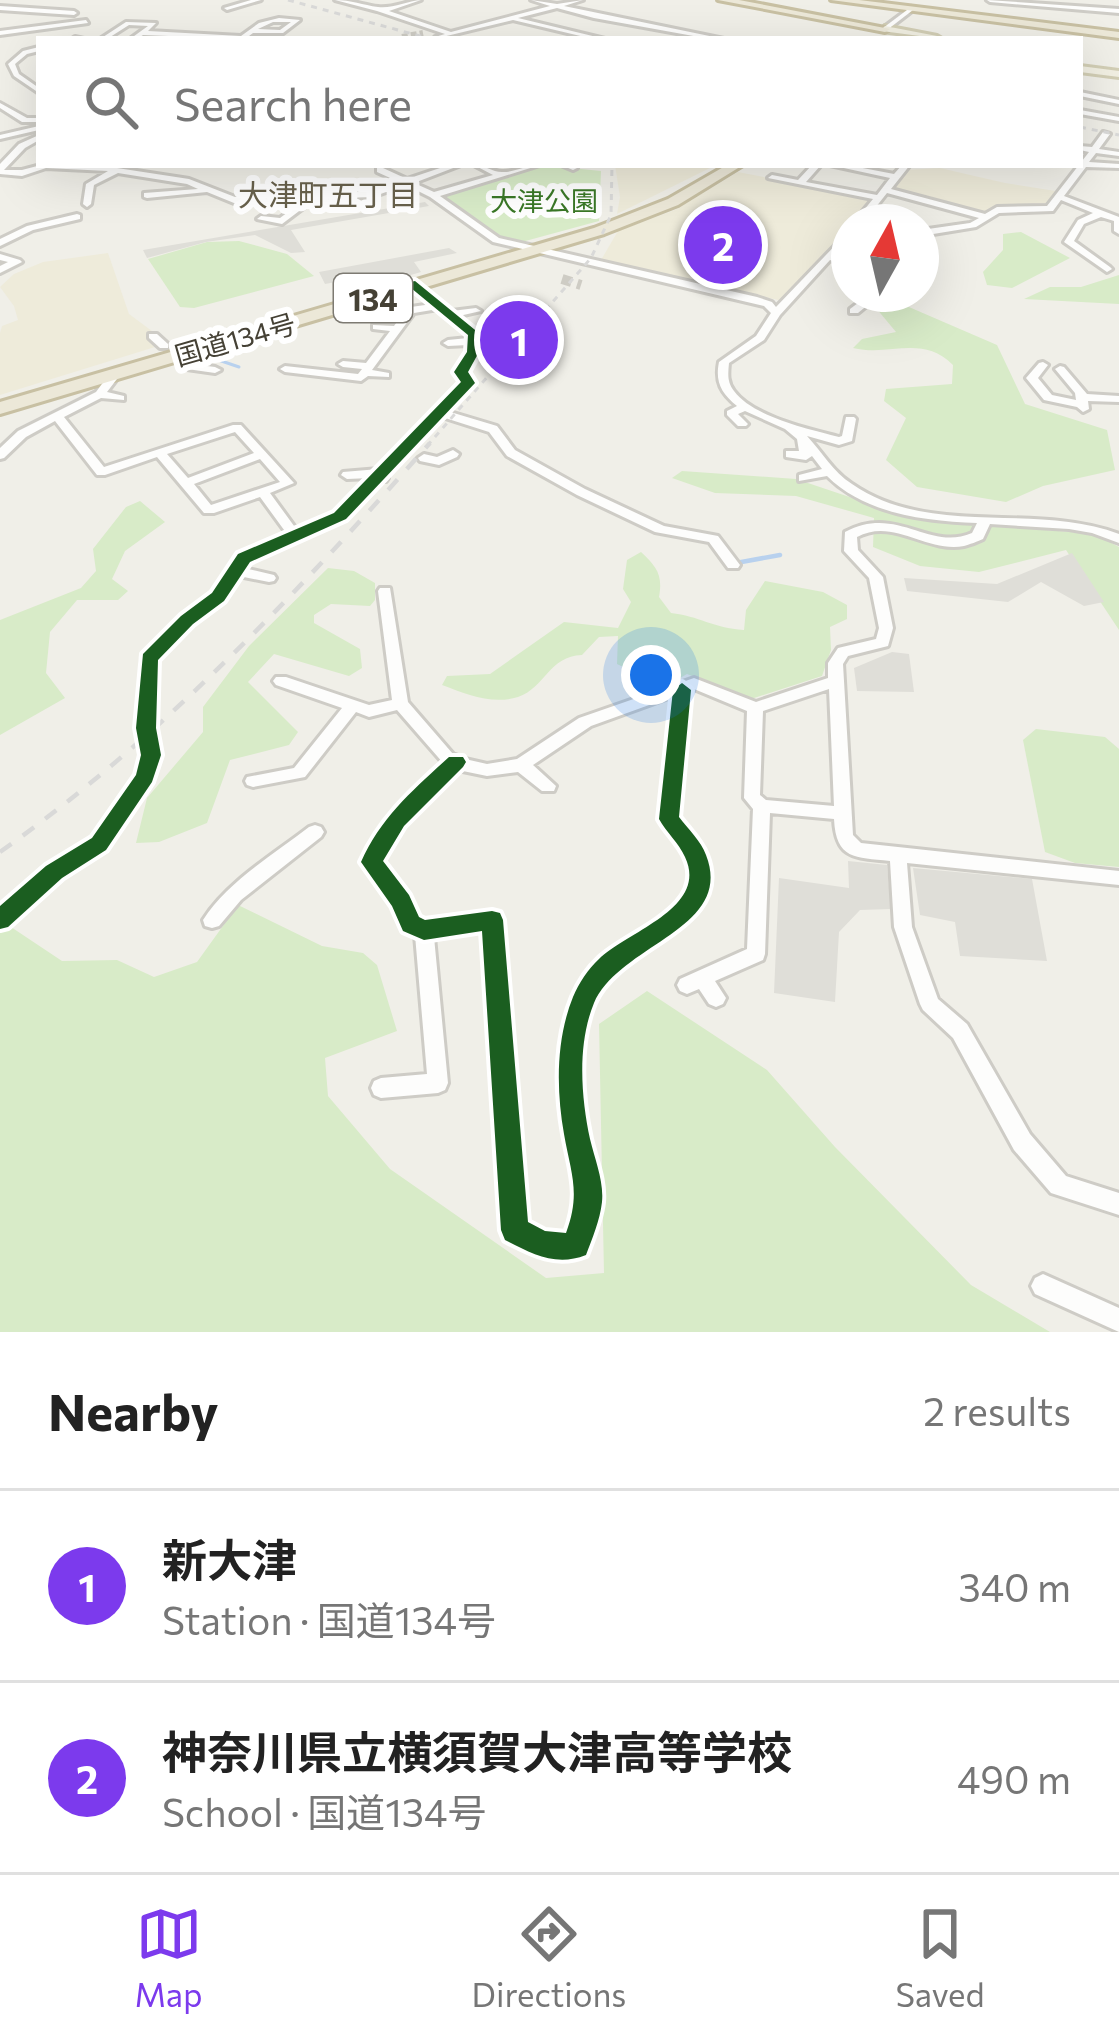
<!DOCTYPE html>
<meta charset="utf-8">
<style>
:root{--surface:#fff;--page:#f6f6f6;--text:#222;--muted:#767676;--line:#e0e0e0;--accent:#7c3aed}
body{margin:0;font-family:Commissioner,"Noto Sans JP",sans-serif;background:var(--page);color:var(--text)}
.compass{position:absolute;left:831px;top:204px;width:108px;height:108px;border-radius:50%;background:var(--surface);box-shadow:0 12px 48px #0002;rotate:8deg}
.you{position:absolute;left:651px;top:675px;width:42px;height:42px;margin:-30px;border:9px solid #fff;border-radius:50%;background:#1a73e8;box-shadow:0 0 0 18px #1a73e833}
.badge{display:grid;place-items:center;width:78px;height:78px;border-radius:50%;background:var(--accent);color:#fff;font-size:39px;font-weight:700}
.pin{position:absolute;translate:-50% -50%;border:6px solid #fff;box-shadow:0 3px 12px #0006}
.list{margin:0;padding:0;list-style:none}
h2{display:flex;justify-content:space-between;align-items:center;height:156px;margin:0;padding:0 48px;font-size:51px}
h2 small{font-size:39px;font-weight:400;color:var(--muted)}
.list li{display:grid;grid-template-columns:78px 1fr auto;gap:36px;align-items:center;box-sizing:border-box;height:192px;padding:0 48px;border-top:3px solid var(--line)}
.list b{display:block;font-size:45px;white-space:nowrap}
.list p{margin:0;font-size:39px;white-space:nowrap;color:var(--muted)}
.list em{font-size:39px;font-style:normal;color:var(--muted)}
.icon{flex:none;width:66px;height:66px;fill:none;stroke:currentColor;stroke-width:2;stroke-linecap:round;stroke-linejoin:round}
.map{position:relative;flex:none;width:1119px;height:1332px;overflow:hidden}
.search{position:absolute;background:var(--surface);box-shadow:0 12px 48px #0002;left:36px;right:36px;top:36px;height:132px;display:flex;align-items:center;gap:30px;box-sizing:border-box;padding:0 42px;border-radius:0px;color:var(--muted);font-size:45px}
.sheet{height:540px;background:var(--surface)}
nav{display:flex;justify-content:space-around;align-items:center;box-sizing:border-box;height:168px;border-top:3px solid var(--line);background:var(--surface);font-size:33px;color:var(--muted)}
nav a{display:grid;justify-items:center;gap:6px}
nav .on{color:var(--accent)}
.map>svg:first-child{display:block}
</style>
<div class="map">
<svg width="1119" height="1332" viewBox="0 0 1119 1332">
<rect width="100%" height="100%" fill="#f0efe8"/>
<g fill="#eeebda">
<polygon points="615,165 716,165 617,214 620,197"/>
<polygon points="940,168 1005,183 1062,192 1053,204 1005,208 987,215 886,190 906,170"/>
<polygon points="738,172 875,199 856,222 849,222 849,230 787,302 601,260 618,231 675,210"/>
<polygon points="108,253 129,314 168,343 0,395 0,333 2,326 18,320 14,306 0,287 14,274 43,262"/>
</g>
<g fill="#d8ebc8">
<polygon points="541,165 601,171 599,221 518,243 499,238 435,194"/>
<polygon points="1021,232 1070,258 1012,288 987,285 983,272 1003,250 1003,234"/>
<polygon points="239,241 287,254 314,276 194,308 180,307 148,259 207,242"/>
<polygon points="1119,275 1119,304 1024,299 1050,287 1081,287"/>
<path d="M895 301 997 345 1025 404 1107 430 1115 470 1043 486 1006 502 917 487 886 460 906 418 884 401 886 389 952 384 953 365C922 334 890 357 853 348L862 339 896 332 876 308Z"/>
<polygon points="682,471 796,479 915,519 1095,534 1119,547 1119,630 1066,550 979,572 920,566 873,547 874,518 796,496 715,493 672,478"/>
<polygon points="140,501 165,522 125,551 112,579 128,591 118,600 77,600 50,632 46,673 65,698 0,735 0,620 81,588 96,571 93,549 126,507"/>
<path d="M641 552C657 567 663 575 659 597L671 613C699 616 713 628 744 630L746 610 765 581 823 592 847 605V619L830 627 831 650 822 676 751 699 687 674 664 687 617 664 618 636 599 637 582 655C549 656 545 688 518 697 492 705 466 694 442 685L447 676 490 674 564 622 618 628 631 602 623 589 627 560Z"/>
<polygon points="328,568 354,571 375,583 375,600 370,606 331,604 314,615 314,623 360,649 362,668 349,676 274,654 248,682 298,732 289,745 230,760 207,823 159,842 136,843 147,798 203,732 203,707 249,646"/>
<polygon points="1036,729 1105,737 1119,749 1119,867 1075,863 1045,852 1023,740"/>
<polygon points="238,905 322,946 363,953 377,965 397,1031 325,1058 328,1096 390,1169 546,1278 604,1273 599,1024 647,991 767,1070 835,1147 971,1285 1050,1332 0,1332 0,927 5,923 62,961 117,960 154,977 197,962"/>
</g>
<g fill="#dfded8">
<polygon points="425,202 429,206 291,230 305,252 291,253 255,235 206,242 147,258 143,250"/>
<polygon points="449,248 457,253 414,262 421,272 387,282 379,274 325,284 319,272"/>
<polygon points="1072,553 1104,602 1084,606 1041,582 1008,602 907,591 904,578 997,584"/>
<polygon points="892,652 909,654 914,692 857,691 854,668"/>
<polygon points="848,861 887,865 891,909 860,910 839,932 835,1002 774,993 779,878 849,888"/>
<polygon points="913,868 1032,879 1047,961 960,956 955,922 920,915"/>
</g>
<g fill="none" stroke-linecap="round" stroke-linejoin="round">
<polyline stroke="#b8d1ee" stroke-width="3" points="201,354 239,367"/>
<polyline stroke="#b8d1ee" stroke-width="4.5" points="736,563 780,555"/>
<polyline stroke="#ceccc4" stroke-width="6" stroke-dasharray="6 3" stroke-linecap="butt" points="402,37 423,33"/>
<polyline stroke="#ceccc4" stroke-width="10" stroke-dasharray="10 6" stroke-linecap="butt" points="562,279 581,285"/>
<defs>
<g id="minor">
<polygon points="251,0 261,0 227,10 224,8"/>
<path d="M335 0C351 0 363 5 378 7 392 9 407 1 421 0L389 11 451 32 550 6 531 0 557 4 583 0 564 6 724 39H710L594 18 557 8 518 18 605 39H593L513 20 434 39 435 37 445 34 377 11Z"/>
<polygon points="987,0 1119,9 1119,13 990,2"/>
<polygon points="0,6 74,11 77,13 74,15 0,10"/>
<polygon points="911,7 913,10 887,30 883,30 883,28"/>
<path d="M279 18 300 20 283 33H253L245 39 143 35 137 39H130L148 26 129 25 107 39H100L126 22 156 23 148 31 241 36 259 23ZM273 22H291L280 30 258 29Z"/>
<polygon points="86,20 88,23 0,35 0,31"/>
<polygon points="75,37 84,39 72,39"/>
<polygon points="39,47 39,51 27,54 15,64 19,74 39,88 39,93 14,76 8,64 23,51"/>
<polygon points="1080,92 1119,100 1119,104 1080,96"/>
<polygon points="0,103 27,118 39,118 39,122 22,122 0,108"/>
<polygon points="1080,110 1119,117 1119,121 1080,114"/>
<polygon points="39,126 39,130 0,139 0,135"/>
<polygon points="1103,132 1110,134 1099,149 1119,152 1119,156 1096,153 1089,162 1119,164 1119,168 1086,167 1064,196 1119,217 1119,234 1114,231 1114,221 1101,217 1084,224 1074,241 1110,267 1112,269 1107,272 1064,242 1078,220 1093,213 1061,200 1053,211 999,213 976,227 921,236 921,230 970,223 979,218 887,193 864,222 854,222 873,199 768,178 772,175 798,180 812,165 821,165 806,182 877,195 890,178 830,165 847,165 894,174 902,165 910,165 891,189 985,214 997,207 1047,206 1089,152 1080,150 1080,146 1092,147"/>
<path d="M39 135V140L25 148 4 170H22L41 165 104 166 189 179 235 197 371 191 399 182 377 172V168H383L407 179 449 165H461L414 183 434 192 493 175 474 165C485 165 492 172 502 172 512 173 527 165 540 165L440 196 499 238 757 297 772 302 776 307 849 231V239L834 256 849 260V266L830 260 780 315 764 340 729 363C728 374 727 382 734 391 753 417 809 429 839 437L842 436 846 417H854L856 419 852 441 839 445 807 436C822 452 833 472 852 484 929 538 1034 502 1119 534V543L1092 533 1069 529 990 524 983 539C979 541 968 545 964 546 926 553 893 517 857 537L858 550 883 577 893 628 888 646 848 656 843 664 853 835 861 843 1119 871V885L907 863 912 927 938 999 967 1024 1030 1134 1066 1176 1119 1193V1215L1051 1193 1014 1150 953 1038 923 1010 920 1004 894 927 890 861C855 857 836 860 834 819L770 813 765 954 763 960 715 981 726 998 723 1004 716 1007 709 1004 699 989 687 994 680 991 677 985 680 979 747 949 753 809 744 798 747 711 694 689 690 690 678 818C685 827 694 837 700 847 736 905 668 930 632 957 617 968 603 981 594 998 575 1034 580 1097 587 1136 592 1157 601 1178 600 1200 599 1217 591 1237 584 1253 555 1264 533 1252 507 1238L504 1230 483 929 434 937 448 1083 445 1090 438 1093 381 1098 374 1095 371 1088 374 1081 381 1078 427 1074 415 935 404 930 394 905 363 862C381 820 411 794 444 764L397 710 369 717 356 712 305 777 253 787 247 785 245 781 247 777 294 768 342 708 276 685 273 681 276 677H286L369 705 392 700 378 591 380 588H390L408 702 453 754 465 759 487 764 517 759 579 718 694 678 756 702 828 678V663L838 648 876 639 879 628 869 578 844 551 845 532C897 504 929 552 972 533L977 523C925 521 865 514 827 476L799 481V475L822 469 812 456 806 460 786 457V451H799L797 439 785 429 745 411 738 414 748 424 746 426H738L727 415V411L737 406C721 393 715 382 719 362L756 336 771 313 764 306 493 242 430 197 406 185 372 197 315 199 282 224 257 219 261 216 280 218 304 200 234 203 207 192 147 198 144 197V193L198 189 187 184 118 173 94 185 91 204 87 207 83 204 86 184 108 171 46 168 22 176 0 174V164L19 144ZM829 689 834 806 766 800 760 795 763 711ZM674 696 660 819C668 832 681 843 687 857 711 909 630 931 600 960 589 970 581 984 575 998 557 1041 558 1091 566 1136 574 1181 584 1189 568 1236L544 1233 526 1223 501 920 499 914 492 912 425 922 418 919 407 896 381 861 403 825 458 770 487 776 518 772 542 791H554L556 786 533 765 591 726Z"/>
<polygon points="561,165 573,165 577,168 573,170"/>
<polygon points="77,214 80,215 80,219 33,230 0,246 0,239 27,226"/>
<polygon points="0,254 20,260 22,262 0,273 0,266 8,262 0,260"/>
<path d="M412 283H418L452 311 476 308 481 311 459 316 479 334 478 352 467 372 474 383 447 411 497 426 515 450 585 489 664 526 718 536 740 565 738 568H728L709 542 655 532 577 495 507 456 489 432 442 417 386 475 388 478 386 481H380L345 519 249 561 244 568 274 575 276 578 274 581 269 582 239 576 223 600 192 623 156 659 154 728 159 755 151 781 105 849 60 877 7 926 0 928V909L48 867 93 839 137 775 143 755 138 728 142 658 144 654 182 617 213 594 239 555 287 534 260 497 214 513H204L157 457 105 475H97L55 421 26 437 4 458 0 459V448L18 431 96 392 110 373H118L120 375 107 392 124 396V400L101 398 64 417 104 467 233 425H241L294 483 270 493 297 530 335 513 370 478 347 479 341 475 343 472 379 469 462 383 455 372 468 352V345L448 346 443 343 448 340 468 338 469 335 438 309 414 313 372 370 389 373V377L368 376 361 381 285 372 280 369 285 366 358 374 362 369 343 367 338 364 343 361 366 363 390 331 373 329V325L394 326 404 312 361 305 356 302 361 299 411 307 432 304 412 287ZM235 432 254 453 188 478 167 454ZM260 459 280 482 211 505 194 484Z"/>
<polygon points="870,294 881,294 858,313 850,313 850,309"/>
<polygon points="149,334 157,334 168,344 168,348 160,348 149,338"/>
<polygon points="1043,362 1048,365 1038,378 1052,395 1076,400 1075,393 1055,369 1060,366 1064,367 1087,394 1119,396 1119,402 1088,401 1089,409 1083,412 1077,407 1044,400 1026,378 1039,363"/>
<polygon points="191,364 215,367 221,370 215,373 187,369 187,365"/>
<polygon points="453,450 459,454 457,457 439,465 420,461 418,458 424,454 437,457"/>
<path d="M315 825 321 827 324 832 321 837 241 900 219 926 212 928 205 926 203 920C227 882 273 855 309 827Z"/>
<polygon points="1043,1274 1119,1308 1119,1332 1035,1294 1031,1286 1035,1278"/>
</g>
<g id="major">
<polygon points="885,26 937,36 942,39 882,31"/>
<polygon points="1080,66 1119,71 1119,77 1080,72"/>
</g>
<g id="highway">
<polygon points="718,0 739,0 890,29 885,32"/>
<polygon points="831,0 859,0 1119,32 1119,38"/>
<polygon points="727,165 743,165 678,205 604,234 0,414 0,402 594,228 668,199"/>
</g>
</defs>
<use href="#minor" stroke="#ceccc6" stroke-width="6"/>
<use href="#major" stroke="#d2ceb5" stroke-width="6"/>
<use href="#highway" stroke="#c8c0a3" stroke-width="6"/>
<use href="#minor" fill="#fdfdfc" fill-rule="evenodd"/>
<use href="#major" fill="#f1efe2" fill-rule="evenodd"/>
<use href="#highway" fill="#ece8d8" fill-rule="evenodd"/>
<g stroke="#d9d9d8" stroke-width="3" stroke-dasharray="6 6" stroke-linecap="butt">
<polyline points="288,0 431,39"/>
<polyline points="1080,127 1119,135"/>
<polyline points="427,446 591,258 611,215 612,165"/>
</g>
<path stroke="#d9d9d8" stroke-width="4.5" stroke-dasharray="14 14" stroke-linecap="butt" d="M0 852C164 736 297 593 430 443"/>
<defs>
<g id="cycleway">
<polygon points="415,281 480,334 479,352 468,372 475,383 346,519 250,562 224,601 193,624 158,660 156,728 161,755 152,782 106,850 62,878 8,927 0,929 0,906 46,866 92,838 136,775 141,755 136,728 143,654 181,616 212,593 238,554 334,513 461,382 454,372 467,352 468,335 411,288 411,282"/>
<path d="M682 683 691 690 679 817C688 829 701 841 706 855 735 929 619 944 594 1003 577 1044 581 1097 590 1139 595 1160 604 1181 602 1202 600 1220 592 1239 586 1255 556 1267 532 1254 505 1240L501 1230 482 931 424 940 403 931 392 906 361 862C381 817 414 789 449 757H463L466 762 463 767 404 826 383 861 409 895 419 917 425 920 492 911 500 913 503 920 528 1222 545 1231 566 1233C581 1193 571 1174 564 1134 556 1089 556 1039 573 997 579 983 588 969 599 959 628 931 709 908 685 857 679 843 666 832 659 819L673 690Z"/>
</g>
</defs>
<use href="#cycleway" stroke="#fff" stroke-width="8"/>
<use href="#cycleway" fill="#1b5e20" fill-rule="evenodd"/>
</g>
<g text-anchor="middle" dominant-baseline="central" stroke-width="12" stroke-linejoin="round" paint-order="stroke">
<g font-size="27" fill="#3a7827" stroke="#fff">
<text x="544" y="200">大津公園</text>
</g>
<g font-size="27" fill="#454135" stroke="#fff">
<text transform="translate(235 339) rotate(-16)">国道134号</text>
</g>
<g font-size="30" fill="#68614c" stroke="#fff">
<text x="328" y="193">大津町五丁目</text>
</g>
<rect fill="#fff" stroke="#7d7a72" stroke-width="3" x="334" y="274" width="78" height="48" rx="9"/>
<g font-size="30" font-weight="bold" fill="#454135">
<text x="373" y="298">134</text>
</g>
</g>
</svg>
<svg class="compass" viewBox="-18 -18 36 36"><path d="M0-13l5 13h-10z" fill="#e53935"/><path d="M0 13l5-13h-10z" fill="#767676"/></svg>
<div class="you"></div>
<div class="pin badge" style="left:519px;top:340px">1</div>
<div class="pin badge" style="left:723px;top:245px">2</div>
<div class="search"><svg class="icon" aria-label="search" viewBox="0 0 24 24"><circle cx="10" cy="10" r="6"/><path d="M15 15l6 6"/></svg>Search here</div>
</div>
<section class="sheet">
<h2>Nearby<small>2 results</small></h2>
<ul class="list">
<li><span class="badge">1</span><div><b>新大津</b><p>Station · 国道134号</p></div><em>340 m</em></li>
<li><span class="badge">2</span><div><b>神奈川県立横須賀大津高等学校</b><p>School · 国道134号</p></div><em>490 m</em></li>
</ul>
</section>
<nav>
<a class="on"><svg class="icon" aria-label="map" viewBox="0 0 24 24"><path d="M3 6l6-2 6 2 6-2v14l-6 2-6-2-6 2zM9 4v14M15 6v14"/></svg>Map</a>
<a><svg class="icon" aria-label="directions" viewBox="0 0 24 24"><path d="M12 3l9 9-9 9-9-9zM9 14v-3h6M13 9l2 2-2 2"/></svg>Directions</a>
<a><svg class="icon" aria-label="saved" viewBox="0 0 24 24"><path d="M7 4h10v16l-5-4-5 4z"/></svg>Saved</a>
</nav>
